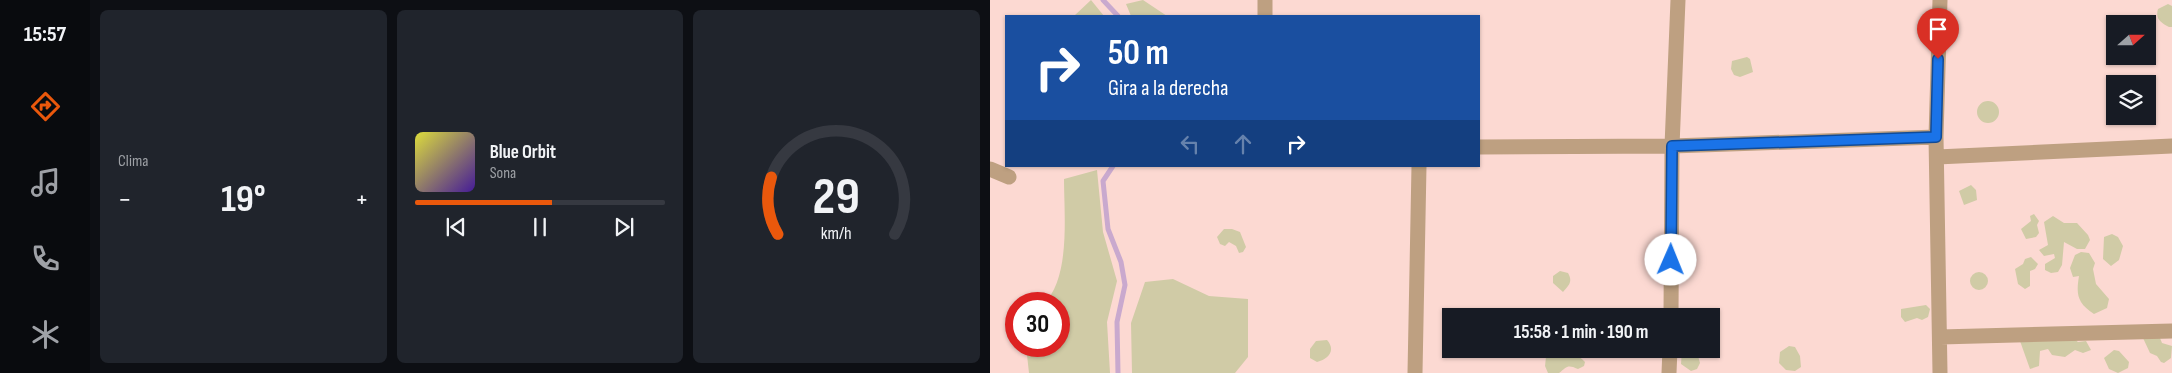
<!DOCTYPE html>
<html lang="es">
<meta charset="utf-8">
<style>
:root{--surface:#171b24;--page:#20242c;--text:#f1f3f6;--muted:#9ea1a6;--line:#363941;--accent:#ea580c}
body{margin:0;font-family:"Sofia Sans Condensed",sans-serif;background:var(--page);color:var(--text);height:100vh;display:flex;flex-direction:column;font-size:19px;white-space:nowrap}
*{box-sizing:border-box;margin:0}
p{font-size:16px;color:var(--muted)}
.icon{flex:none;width:28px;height:28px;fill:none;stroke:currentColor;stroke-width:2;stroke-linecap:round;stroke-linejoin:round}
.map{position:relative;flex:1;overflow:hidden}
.drawer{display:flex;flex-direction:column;gap:10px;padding:10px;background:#0d0f14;width:900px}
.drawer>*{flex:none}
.banner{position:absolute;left:15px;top:15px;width:475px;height:152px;border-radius:0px;box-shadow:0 1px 4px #0004;background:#1a4fa0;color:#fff;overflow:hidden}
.needle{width:32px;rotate:69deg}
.controls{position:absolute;left:1116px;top:15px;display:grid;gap:10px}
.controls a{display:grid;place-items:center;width:50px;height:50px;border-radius:0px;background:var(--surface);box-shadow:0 1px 4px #0004;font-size:25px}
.speed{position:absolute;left:15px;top:292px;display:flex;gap:10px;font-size:25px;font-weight:700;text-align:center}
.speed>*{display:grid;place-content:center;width:65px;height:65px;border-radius:50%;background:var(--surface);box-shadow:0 1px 4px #0004;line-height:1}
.speed .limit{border:8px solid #d22;background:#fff;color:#111}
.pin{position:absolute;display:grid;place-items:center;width:42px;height:42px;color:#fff;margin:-51px -21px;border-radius:50% 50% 50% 0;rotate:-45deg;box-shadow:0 0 5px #0007}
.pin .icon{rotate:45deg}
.me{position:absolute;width:55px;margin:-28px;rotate:1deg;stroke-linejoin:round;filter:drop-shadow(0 0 4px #0008)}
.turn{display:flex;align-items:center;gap:18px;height:105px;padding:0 20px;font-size:22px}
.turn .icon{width:65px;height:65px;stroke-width:2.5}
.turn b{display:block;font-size:35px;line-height:42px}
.lanes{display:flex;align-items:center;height:48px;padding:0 20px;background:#0003;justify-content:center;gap:25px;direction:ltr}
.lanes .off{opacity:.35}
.big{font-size:38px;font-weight:700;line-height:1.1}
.drawer .card{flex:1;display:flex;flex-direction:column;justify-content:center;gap:8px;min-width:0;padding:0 18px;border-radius:8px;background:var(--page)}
.drawer .dial{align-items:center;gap:0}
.dial svg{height:130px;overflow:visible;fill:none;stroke:var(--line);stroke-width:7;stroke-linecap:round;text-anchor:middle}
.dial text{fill:var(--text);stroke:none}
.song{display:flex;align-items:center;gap:15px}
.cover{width:60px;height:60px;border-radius:8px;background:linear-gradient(135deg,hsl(60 70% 55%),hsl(260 70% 35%))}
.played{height:5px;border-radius:2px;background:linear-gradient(90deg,var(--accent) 55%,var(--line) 55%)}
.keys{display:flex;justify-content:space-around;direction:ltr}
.heat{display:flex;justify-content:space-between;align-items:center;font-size:28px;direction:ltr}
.drawer .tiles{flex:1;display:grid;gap:10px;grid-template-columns:repeat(3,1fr)}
.trip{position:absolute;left:452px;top:308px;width:278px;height:50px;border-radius:0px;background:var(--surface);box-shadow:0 1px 4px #0004;font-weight:700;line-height:50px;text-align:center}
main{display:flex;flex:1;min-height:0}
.menu{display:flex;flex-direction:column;width:90px;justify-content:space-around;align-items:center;background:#090b0e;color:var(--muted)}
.menu .icon{width:35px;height:35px}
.menu .on{color:var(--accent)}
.menu b{font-size:22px;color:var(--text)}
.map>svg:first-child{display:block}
.green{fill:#d0cba6}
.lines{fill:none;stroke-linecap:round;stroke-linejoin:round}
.stream{stroke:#c9a9ce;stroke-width:5}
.minor{stroke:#bea081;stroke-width:15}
.route-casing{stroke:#114b97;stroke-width:12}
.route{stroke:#1a73e8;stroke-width:9}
</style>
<main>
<nav class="menu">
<b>15:57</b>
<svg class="icon on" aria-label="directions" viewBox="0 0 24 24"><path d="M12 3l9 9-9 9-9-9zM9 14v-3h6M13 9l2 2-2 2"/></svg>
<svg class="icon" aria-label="music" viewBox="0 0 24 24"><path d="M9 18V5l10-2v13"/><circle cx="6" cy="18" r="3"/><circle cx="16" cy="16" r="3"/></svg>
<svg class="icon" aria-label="phone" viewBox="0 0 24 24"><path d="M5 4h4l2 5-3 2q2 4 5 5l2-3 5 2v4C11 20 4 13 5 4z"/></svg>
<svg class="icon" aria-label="climate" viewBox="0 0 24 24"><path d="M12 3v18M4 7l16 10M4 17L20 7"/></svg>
</nav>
<section class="drawer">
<div class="tiles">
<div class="card"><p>Clima</p>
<div class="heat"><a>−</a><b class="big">19°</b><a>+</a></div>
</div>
<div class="card">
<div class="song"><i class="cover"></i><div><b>Blue Orbit</b><p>Sona</p></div></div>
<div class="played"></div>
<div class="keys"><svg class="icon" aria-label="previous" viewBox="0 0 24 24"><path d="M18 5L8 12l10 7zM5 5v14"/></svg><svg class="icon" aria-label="pause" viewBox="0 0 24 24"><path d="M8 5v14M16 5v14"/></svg><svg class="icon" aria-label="next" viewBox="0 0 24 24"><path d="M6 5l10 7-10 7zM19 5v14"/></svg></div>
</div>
<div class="card dial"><svg viewBox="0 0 100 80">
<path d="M14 69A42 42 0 1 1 86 69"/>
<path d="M14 69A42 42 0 0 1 10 34" stroke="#ea580c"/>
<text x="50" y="56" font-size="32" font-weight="700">29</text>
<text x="50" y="72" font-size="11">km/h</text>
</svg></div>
</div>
</section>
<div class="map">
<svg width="1182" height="373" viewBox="0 0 1182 373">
<rect width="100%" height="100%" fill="#fcd9d2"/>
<!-- green -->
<path class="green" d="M101,0L114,16H84Z
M153,0L177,16H141L136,4Z
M1178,4L1182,6V27H1179C1171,23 1165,19 1168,9Z
M757,57L760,59L763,72L750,77L744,75L741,69L742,61Z
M987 112a11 11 0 1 1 22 0a11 11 0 1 1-22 0Z
M107,170L113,232L127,281L117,322L120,373H39L36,346H69V304H53C81,280 74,213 74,179Z
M981,185L986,190L987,200L974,205L969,191Z
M1044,214L1049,221L1047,225L1049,233L1046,237L1036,239L1031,229L1041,221L1040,216Z
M1063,216L1074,223H1087L1098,235L1100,240L1095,249H1087L1074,242L1072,265L1068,272L1061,273L1055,270V264L1065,258L1064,254L1054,256L1049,250L1058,245L1054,222Z
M234,229H242L250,232L256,247L253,252L249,253L246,246L239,242L235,246L230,244L227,237Z
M1122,234L1128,237L1133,246L1129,260L1121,266L1113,259L1114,237Z
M1091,252L1099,253L1105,263L1103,269L1106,284L1119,299L1117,308L1104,314C1087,303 1086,294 1089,276L1083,277L1080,268L1085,255Z
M1041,257L1048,264L1045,269L1040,271V286L1035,289L1028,284L1025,269L1033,264L1035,259Z
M570,271L578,273C583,282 579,285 573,292L563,283V276Z
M980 281a9 9 0 1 1 18 0a9 9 0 1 1-18 0Z
M183,279L219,296L258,299V357L245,373H142L141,323L155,282Z
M936,305L940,309L938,317L932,320L927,318L915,322L911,317V309Z
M1083,338L1088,342L1096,341L1101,350L1093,353L1085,350L1075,357L1062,355L1058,349L1050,351L1049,366L1040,369L1030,341Z
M1153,338H1170L1172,343L1182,346L1181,358L1174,363L1171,362L1167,356L1160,353Z
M337,340C346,350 339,359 327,362L320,358V349L326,341Z
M799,346L805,347L810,356L811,367L805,371L796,370L789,363L790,352Z
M692,349H706L710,363L707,369L701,371L691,364Z
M1124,350L1129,351L1139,362L1138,368L1128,373L1119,369L1114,358Z
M565,353C577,353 586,352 595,362L594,366L588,369C577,364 577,367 569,373H558L555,366L556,357Z"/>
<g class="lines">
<!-- stream -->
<path class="stream" d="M113,0L128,16
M123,166L113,181L118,229L131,262L135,285L127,322L128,373"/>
<!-- minor -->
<path class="minor" d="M275,0V16
M489,147L682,146L946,137
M947,157L1182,146
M0,169L19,177
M681,316L682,146L688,0
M950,337L1182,331
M425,373L429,166
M679,373L680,349
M950,373L946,137L950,0"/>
</g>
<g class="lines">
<defs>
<path id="route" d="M681,260L682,146L946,137L948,59"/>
</defs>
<!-- route casing -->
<use href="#route" class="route-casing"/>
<!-- route -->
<use href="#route" class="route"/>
</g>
</svg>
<div class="controls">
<a><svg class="needle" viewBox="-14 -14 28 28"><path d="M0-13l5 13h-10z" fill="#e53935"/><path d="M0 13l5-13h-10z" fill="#9ea1a6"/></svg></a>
<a><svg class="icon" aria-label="layers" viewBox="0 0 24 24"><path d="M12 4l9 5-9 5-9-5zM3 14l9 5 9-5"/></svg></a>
</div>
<div class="speed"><div class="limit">30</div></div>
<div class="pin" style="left:948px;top:59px;background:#d93025"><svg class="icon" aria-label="arrive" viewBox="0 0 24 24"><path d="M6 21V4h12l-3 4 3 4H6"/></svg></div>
<svg class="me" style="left:681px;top:260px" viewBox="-20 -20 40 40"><circle r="19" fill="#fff"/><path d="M0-13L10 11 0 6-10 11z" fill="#1a73e8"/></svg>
<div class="trip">15:58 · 1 min · 190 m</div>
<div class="banner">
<div class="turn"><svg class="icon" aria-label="right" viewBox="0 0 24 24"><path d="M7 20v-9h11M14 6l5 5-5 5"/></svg><div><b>50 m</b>Gira a la derecha</div></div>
<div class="lanes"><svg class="icon off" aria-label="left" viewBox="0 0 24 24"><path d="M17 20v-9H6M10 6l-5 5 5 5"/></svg><svg class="icon off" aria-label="ahead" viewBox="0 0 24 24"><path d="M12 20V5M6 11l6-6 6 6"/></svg><svg class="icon" aria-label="right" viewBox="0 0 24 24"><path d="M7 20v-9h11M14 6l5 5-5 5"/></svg></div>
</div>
</div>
</main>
